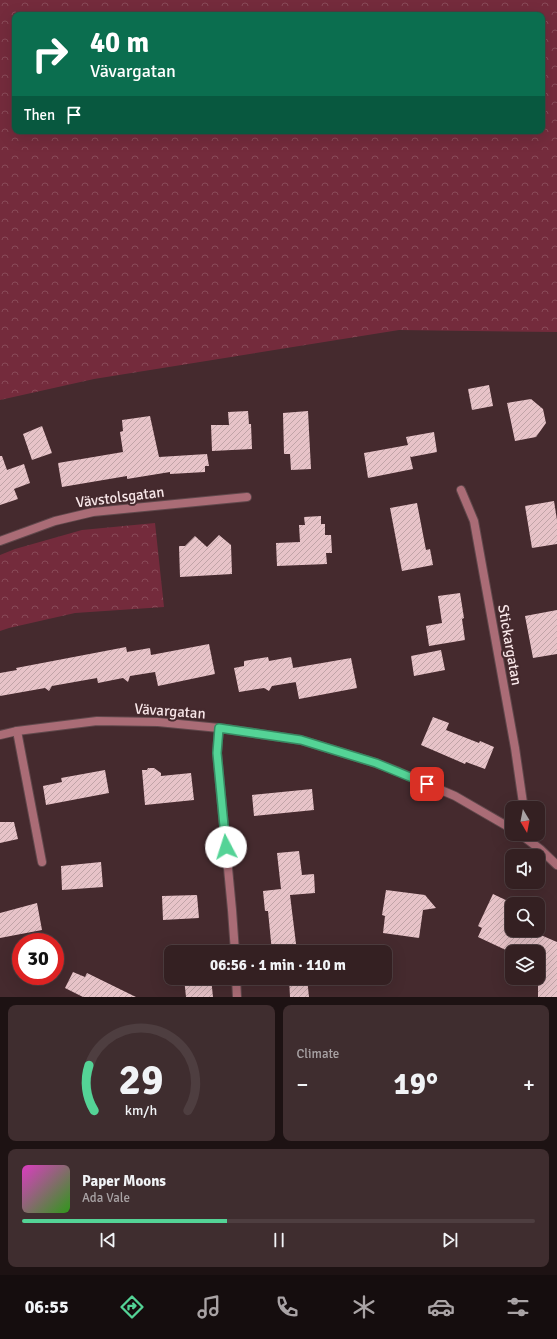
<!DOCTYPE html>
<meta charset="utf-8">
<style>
:root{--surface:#342022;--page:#3f2d2f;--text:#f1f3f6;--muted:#a9a3a5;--line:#4e3e40;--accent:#54d396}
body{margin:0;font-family:Signika,sans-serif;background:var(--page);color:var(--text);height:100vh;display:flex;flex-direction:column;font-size:15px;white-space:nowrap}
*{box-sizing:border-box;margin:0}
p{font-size:13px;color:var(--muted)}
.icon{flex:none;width:22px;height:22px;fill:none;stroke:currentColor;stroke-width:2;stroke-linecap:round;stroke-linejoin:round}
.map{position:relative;height:997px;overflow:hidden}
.drawer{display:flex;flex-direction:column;gap:8px;padding:8px;background:#1d1213;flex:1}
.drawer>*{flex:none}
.hud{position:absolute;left:12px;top:12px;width:533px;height:122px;border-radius:8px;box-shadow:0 4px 16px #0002,0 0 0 1px var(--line);background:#0b6e4f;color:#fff;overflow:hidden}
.needle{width:26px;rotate:170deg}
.buttons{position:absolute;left:505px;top:801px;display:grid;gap:8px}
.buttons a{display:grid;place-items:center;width:40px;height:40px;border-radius:8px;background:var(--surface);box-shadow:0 4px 16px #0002,0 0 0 1px var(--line);font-size:20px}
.speed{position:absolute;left:12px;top:933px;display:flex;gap:8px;font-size:20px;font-weight:700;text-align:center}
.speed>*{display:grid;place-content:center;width:52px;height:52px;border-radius:50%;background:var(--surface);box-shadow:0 4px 16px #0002,0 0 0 1px var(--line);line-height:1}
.speed .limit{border:6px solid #d22;background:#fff;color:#111}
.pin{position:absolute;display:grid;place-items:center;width:34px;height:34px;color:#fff;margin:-17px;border-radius:8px;box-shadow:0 2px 6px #0006}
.me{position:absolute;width:44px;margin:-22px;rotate:355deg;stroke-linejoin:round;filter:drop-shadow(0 0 3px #0008)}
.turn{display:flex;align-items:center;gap:14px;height:84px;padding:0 12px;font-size:18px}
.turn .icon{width:52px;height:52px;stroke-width:2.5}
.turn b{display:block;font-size:28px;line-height:34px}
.then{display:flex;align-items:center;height:38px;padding:0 12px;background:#0003;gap:8px;font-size:15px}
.big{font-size:30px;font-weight:800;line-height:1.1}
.drawer .tile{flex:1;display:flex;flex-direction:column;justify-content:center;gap:6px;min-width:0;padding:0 14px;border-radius:8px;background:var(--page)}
.drawer .dial{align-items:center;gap:0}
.dial svg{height:104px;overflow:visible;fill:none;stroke:var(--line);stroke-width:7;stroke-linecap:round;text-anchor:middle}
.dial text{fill:var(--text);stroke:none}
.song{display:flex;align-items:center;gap:12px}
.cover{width:48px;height:48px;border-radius:6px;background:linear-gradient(135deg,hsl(310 70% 55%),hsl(110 70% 35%))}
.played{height:4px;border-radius:2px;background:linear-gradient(90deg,var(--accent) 40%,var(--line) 40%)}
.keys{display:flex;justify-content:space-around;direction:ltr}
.heat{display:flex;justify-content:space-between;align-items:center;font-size:22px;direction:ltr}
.drawer .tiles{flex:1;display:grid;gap:8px;grid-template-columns:1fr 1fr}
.tile:last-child{grid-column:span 2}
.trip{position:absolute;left:164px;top:945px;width:228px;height:40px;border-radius:8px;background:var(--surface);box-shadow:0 4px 16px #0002,0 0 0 1px var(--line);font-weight:800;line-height:40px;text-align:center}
.menu{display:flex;height:64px;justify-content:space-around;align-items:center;background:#150d0e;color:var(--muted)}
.menu .icon{width:28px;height:28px}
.menu .active{color:var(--accent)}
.menu b{font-size:18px;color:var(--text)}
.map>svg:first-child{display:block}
.forest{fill:url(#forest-crowns);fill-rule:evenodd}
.building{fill:url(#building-hatch)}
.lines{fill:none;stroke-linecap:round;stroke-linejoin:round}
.service-casing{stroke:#61484c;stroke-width:10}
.minor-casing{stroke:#61484c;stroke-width:10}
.service{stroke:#aa6c76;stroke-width:8}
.minor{stroke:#aa6c76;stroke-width:8}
.route-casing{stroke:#378962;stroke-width:10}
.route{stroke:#54d396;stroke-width:7}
.labels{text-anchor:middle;stroke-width:4;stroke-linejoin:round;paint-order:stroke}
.street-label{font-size:15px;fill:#f7e5e7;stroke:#452a2e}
</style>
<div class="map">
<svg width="557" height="997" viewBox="0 0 557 997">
<defs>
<pattern id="forest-crowns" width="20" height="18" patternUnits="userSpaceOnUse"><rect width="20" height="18" fill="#742b3c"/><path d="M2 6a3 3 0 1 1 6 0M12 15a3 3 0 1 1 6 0" fill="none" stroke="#894a58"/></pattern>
<pattern id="building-hatch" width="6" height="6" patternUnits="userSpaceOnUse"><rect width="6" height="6" fill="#e7c3c8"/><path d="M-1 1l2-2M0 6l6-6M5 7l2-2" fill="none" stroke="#c0a4a7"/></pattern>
</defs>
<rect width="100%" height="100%" fill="#452a2e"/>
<!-- forest -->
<path class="forest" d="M0,0H557V332L399,330L94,379L0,400ZM15,15H542V131H15Z
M155,523L164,607L75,613L9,628L0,631V555L15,549L82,530Z"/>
<!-- building -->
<path class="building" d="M489,385L493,406L472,410L468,389Z
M531,399L543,409L546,423L536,437L515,441L507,403Z
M248,411L249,424H251L252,449L212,451L211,425H229L228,412Z
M308,411L311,469L291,470L290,454H284L283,413Z
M150,416L159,457L207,454L209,466H205V472L170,474V472L127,479V476L62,487L58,463L123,452L120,432L123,431L122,420Z
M42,426L52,453L32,460L23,434Z
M434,432L437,452L411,457L410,456L413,469L368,478L364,453L408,445L406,437Z
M0,456H2L7,470L24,464L30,483L14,489L18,499L0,505Z
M554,501L557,520V544L532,548L525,506Z
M417,503L426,550L430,549L433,565L402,571L390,508Z
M321,516V524H325V535H331L332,553H326L327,564L277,566L276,543L300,542L299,525H305L304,517Z
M219,535L231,545L232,574L180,577L179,546H185L195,536L207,547Z
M460,593L464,618L462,619L465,640L429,646L426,626L442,623L438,596Z
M557,610V654L533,658L525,616Z
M209,644L215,674L158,686L155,672L130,676L128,682L123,678L98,683L97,678L52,686L49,691L45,688L0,696V673L17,670L16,668L126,647L127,652L150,648L151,655Z
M441,650L445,670L414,676L411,656Z
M268,657L269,661L291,657L296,682L272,686L269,691L264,688L239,692L234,668L244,666V661Z
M351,658L357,688L299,699L293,668Z
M433,717L449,723L446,730L479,743L480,741L494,747L485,769L466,762L465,764L421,745Z
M148,768H154L161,773V776L191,773L194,800L145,805L142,770H147Z
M105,770L109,793L46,805L43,786L62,782L61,778Z
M312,789L314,810L254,816L252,795Z
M0,822H14L18,839L0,843Z
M299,851L302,875L314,874L315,893L290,895L297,952H272L268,911H265L263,891L281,889L277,853Z
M101,862L103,887L62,890L61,866Z
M386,890L425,895L436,908L423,910L419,938L383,933L385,916L382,915Z
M493,894L514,904H512V930H538L536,933L557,942V997H538V952L512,953L478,937L482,928L478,926Z
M197,895L199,918L163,920L162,896Z
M37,903L42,930L0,938V913Z
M538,915L543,918L538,929Z
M73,972L85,977L87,973L136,997H83L65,988Z
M184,978H211L213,997H186Z
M289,978H307L309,997H290Z"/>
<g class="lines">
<defs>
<path id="service" d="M17,731L42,862"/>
<path id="minor" d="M461,490L474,521L515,748L523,803L522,808
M0,541L55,521L93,512L247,497
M219,728L217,753L232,910L235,952
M0,735L17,731L97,721L158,722L219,728L301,740L376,763L399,772L455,796L512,829
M520,834L540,849L557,865
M236,978L237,997"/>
</defs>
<!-- service casing -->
<use href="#service" class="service-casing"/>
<!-- minor casing -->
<use href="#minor" class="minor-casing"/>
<!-- service -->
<use href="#service" class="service"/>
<!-- minor -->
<use href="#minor" class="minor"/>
</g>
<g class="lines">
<defs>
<path id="route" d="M226,847L217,753L219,728L301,740L376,763L427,784"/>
</defs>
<!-- route casing -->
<use href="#route" class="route-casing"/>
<!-- route -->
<use href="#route" class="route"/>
</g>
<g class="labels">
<!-- street labels -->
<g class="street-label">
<text transform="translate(120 497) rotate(-7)" y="5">Vävstolsgatan</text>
<text transform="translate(510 645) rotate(80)" y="5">Stickargatan</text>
<text transform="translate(170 711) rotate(4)" y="5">Vävargatan</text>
</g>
</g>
</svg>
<div class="buttons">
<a><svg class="needle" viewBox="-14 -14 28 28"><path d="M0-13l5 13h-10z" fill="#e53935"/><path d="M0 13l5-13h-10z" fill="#a9a3a5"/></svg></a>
<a><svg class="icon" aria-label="sound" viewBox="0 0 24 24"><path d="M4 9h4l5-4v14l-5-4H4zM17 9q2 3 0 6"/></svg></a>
<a><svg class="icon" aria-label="search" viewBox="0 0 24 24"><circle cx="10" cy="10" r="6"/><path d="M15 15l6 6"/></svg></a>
<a><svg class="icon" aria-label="layers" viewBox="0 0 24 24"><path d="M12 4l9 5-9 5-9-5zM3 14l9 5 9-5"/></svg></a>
</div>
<div class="speed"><div class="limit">30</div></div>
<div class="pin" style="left:427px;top:784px;background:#d93025"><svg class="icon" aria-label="arrive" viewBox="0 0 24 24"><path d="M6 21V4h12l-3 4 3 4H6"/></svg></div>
<svg class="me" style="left:226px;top:847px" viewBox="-20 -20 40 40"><circle r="19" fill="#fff"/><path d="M0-13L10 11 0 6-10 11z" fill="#54d396"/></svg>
<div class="trip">06:56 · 1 min · 110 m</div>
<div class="hud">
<div class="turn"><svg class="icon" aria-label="right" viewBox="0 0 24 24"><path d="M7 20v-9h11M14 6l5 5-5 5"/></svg><div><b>40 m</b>Vävargatan</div></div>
<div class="then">Then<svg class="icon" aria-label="arrive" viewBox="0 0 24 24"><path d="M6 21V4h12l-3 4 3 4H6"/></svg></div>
</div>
</div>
<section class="drawer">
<div class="tiles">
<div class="tile dial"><svg viewBox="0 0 100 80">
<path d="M14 69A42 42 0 1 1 86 69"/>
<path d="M14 69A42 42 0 0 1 10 34" stroke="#54d396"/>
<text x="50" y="56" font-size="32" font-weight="700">29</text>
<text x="50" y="72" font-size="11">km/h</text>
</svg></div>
<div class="tile"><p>Climate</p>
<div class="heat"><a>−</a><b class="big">19°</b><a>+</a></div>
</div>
<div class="tile">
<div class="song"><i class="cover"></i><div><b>Paper Moons</b><p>Ada Vale</p></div></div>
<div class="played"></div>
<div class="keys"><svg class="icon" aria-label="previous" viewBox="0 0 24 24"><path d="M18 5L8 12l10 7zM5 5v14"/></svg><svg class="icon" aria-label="pause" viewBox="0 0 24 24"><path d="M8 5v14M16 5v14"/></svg><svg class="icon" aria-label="next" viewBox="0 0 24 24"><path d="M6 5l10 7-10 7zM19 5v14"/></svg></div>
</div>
</div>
</section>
<nav class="menu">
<b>06:55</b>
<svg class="icon active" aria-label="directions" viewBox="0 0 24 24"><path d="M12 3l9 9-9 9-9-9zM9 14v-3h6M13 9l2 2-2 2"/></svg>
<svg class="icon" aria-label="music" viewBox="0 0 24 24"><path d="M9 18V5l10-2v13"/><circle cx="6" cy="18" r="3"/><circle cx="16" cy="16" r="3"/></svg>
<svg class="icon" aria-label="phone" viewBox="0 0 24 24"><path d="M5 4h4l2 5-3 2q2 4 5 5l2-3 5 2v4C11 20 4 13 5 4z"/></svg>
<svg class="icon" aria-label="climate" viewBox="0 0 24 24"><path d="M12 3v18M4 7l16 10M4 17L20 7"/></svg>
<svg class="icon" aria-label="car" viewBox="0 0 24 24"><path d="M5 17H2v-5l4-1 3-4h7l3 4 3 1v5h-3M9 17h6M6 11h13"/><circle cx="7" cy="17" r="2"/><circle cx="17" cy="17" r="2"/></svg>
<svg class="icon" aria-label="filters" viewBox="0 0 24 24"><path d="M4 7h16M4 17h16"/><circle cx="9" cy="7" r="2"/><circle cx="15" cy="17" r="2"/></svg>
</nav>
